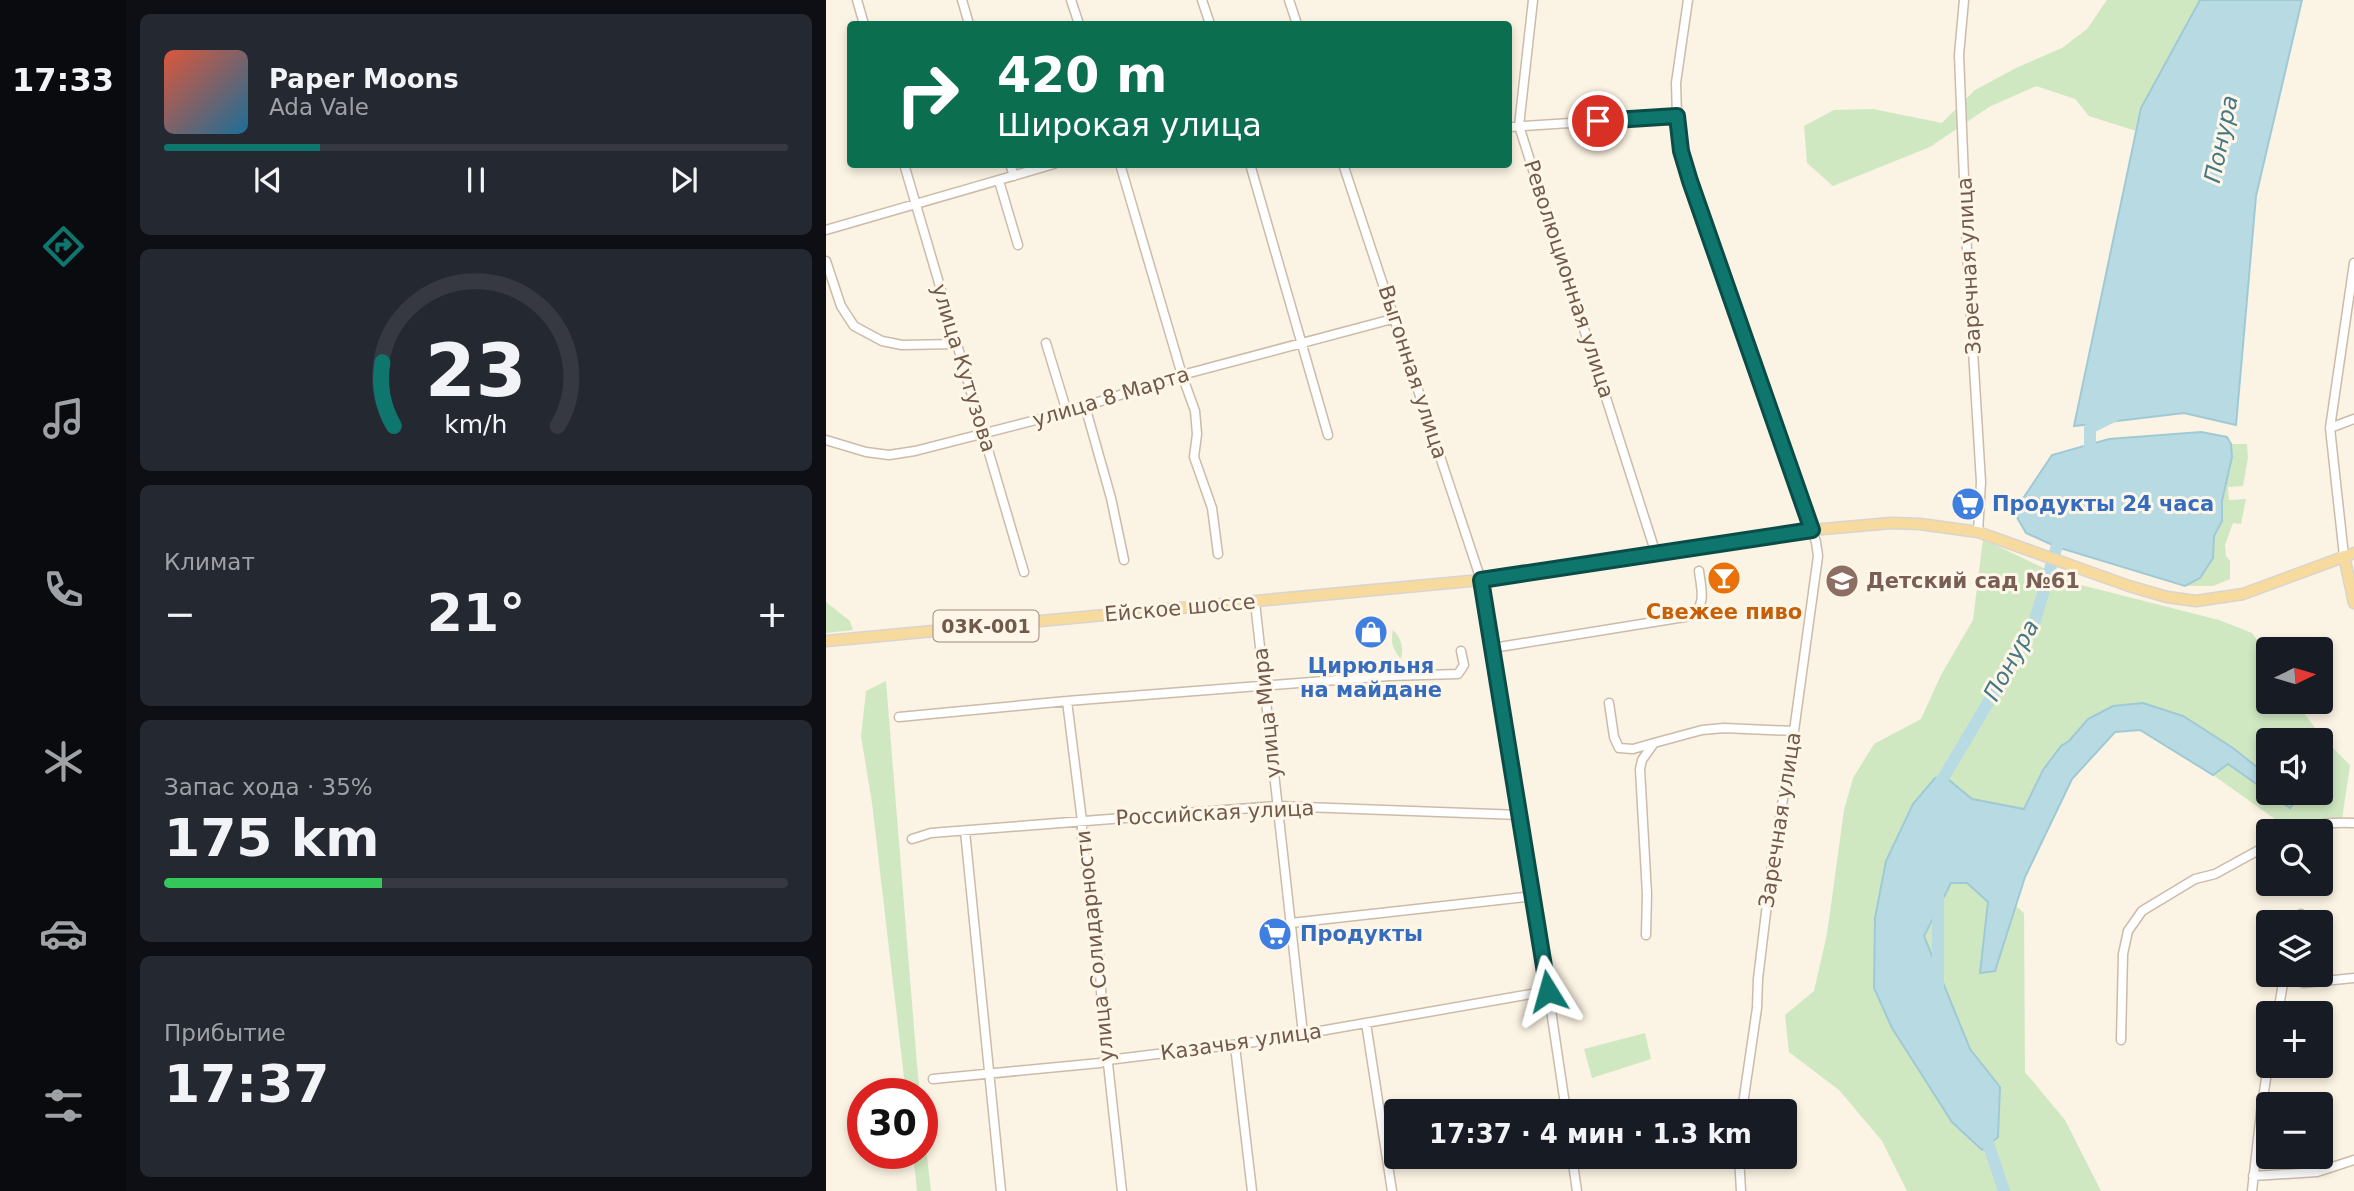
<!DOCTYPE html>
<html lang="ru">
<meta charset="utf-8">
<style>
:root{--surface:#171b24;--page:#242831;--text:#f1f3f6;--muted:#9ea1a6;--line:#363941;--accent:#0f766e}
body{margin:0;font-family:"DejaVu Sans",sans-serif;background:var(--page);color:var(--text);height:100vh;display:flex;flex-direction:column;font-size:26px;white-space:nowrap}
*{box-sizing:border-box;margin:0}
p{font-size:23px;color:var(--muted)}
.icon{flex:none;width:38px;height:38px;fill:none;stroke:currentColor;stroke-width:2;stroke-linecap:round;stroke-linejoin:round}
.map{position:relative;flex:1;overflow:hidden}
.panel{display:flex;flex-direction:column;gap:14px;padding:14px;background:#0d0f14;width:700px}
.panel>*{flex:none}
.hud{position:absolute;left:21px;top:21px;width:665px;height:147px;border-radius:7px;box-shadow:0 4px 10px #0003;background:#0b6e4f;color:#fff;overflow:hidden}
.needle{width:46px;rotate:85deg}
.fabs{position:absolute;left:1430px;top:637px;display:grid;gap:14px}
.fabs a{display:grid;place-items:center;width:77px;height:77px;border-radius:7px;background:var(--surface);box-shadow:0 4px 10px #0003;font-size:35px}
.speed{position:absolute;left:21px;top:1078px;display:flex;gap:14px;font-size:35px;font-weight:700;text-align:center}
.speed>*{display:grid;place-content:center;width:91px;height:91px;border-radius:50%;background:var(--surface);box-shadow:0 4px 10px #0003;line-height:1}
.speed .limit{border:10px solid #d22;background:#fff;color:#111}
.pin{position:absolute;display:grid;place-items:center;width:60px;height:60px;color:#fff;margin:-30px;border:4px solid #fff;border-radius:50%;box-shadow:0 2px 7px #0007}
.me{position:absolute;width:77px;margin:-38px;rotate:352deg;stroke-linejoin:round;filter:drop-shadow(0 0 5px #0008)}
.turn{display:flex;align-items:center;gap:24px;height:147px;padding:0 35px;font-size:32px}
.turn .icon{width:91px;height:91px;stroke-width:2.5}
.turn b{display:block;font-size:49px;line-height:60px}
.big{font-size:52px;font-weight:700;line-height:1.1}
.panel .widget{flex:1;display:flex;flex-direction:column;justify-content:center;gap:10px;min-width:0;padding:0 24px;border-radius:10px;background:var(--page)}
.panel .dial{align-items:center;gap:0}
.dial svg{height:182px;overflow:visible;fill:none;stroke:var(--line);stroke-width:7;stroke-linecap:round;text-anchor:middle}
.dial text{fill:var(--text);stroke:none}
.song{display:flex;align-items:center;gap:21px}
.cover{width:84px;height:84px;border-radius:10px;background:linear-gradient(135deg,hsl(10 70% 55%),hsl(200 70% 35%))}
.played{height:7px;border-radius:4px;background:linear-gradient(90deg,var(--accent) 25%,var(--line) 25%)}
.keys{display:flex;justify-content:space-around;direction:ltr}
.heat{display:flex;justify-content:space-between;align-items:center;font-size:38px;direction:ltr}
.charge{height:10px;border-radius:5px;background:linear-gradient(90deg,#34c759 35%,var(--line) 0)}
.trip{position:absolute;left:558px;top:1099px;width:413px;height:70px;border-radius:7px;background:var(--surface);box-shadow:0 4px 10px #0003;font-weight:700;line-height:70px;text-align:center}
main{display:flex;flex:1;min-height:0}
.tabs{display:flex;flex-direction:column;width:126px;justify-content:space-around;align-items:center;background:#090b0e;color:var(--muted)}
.tabs .icon{width:49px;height:49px}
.tabs .selected{color:var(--accent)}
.tabs b{font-size:32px;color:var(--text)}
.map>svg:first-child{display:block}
.green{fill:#d0e8c2}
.water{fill:#b8dbe3;stroke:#9fcad5;stroke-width:2}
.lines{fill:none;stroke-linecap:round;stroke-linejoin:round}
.river{stroke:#b8dbe3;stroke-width:12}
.minor-casing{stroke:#cba;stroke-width:11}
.major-casing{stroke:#dad4d0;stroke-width:13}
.minor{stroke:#fff;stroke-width:8}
.major{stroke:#f7da9e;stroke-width:10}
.route-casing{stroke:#0a4d48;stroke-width:18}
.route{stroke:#0f766e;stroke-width:12}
.labels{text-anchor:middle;stroke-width:6;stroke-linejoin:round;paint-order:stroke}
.shield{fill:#fef7e9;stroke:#9c897a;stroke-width:2}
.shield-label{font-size:19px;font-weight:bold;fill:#725a4a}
.street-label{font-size:21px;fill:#725a4a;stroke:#fef7e9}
.shop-label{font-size:21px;font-weight:bold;fill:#366cbe;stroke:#fef7e9;text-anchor:start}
.education-label{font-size:21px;font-weight:bold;fill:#785e54;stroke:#fef7e9;text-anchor:start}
.food-label{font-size:21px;font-weight:bold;fill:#c56008;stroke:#fef7e9}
.water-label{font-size:23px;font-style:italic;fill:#457785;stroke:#fef7e9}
</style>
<main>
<nav class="tabs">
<b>17:33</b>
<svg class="icon selected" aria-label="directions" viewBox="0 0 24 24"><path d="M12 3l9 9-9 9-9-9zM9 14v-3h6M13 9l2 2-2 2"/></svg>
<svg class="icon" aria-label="music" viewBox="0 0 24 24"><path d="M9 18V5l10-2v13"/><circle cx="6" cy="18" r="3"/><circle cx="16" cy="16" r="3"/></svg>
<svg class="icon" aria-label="phone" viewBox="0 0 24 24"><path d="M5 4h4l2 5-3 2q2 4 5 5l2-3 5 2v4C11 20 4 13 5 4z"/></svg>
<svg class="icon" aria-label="climate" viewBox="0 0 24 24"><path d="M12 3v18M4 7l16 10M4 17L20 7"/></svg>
<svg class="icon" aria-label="car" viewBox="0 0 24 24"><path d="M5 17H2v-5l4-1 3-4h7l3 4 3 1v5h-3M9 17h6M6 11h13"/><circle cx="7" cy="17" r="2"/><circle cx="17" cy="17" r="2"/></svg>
<svg class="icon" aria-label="filters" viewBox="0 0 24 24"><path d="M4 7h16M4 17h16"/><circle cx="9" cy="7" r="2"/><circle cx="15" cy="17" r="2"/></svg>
</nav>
<section class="panel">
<div class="widget">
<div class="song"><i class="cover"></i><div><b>Paper Moons</b><p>Ada Vale</p></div></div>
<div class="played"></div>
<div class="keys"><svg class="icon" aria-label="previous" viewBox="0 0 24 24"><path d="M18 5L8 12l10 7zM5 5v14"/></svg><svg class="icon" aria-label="pause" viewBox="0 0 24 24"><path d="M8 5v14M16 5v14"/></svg><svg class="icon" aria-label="next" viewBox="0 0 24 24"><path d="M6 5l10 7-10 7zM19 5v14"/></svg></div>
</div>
<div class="widget dial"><svg viewBox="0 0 100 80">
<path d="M14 69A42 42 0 1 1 86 69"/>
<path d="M14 69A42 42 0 0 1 9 41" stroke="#0f766e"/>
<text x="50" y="56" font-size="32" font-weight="700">23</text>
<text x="50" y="72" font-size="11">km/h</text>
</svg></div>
<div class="widget"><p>Климат</p>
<div class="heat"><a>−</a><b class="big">21°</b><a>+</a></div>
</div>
<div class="widget"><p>Запас хода · 35%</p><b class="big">175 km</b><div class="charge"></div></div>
<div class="widget"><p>Прибытие</p><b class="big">17:37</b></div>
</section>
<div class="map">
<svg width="1528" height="1191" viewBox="0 0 1528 1191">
<rect width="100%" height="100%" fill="#fbf3e3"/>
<!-- green -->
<path class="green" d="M1281,0H1374L1315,108L1310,131L1263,116L1249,99L1210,86L1163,107L1104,147L1007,186L981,163L978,126L1008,110L1047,109L1116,123L1149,90L1190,68L1236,48L1261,29Z
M1405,444H1421L1422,458L1417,486L1402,487L1403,500L1420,499L1415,524L1407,523L1399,545L1400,556L1404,561V579L1387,586H1359L1374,578L1387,558L1388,536L1396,521V501L1406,458Z
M1157,539L1251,584L1393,620L1426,633L1442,655V702H1470L1495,736L1524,765L1516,819L1477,824L1463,829L1387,775L1402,764L1464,808L1471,800L1462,793H1494V740H1442V776L1407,748L1357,716L1317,703L1262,719L1243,741L1235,746L1218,770L1199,809L1146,799L1123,780L1087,804L1060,861L1048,988L1066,1028L1126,1122L1158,1068L1144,1050L1098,936L1125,883H1140L1162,902L1154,972L1168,971L1190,906L1198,913L1199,1072L1239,1120L1275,1191H1081L1056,1141L1013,1090L963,1052L959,1015L988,991L1001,934L1018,810L1027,778L1048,744L1095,719L1115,675L1147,620Z
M0,602L24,621L27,630L0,633Z
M567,630C575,638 578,647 575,659C567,650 564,642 567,630Z
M60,681L91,1065L94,1094H80L46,803L35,736L40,691Z
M819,1033L825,1059L766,1078L758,1049Z
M96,1113L105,1191H91L87,1153H96Z"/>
<!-- water -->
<path class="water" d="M1374,0H1476L1430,196L1410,425L1358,413L1248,426L1315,108Z
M1375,432L1401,437L1405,444L1406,457L1396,501V521L1388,536L1387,558L1374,578L1359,586L1231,547L1200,533L1188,512L1226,455L1283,439Z
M1317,703L1357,716L1407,748L1442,776V792L1402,764L1387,775L1314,730L1289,732L1246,779L1199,877L1169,971L1154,973L1162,902L1141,883H1125L1098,936L1144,1049L1174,1087L1172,1137L1156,1150L1126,1122L1066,1028L1048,988L1049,918L1060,861L1087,804L1109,778L1123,780L1146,799L1198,809L1217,770L1235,746L1243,741L1262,719L1287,706Z
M1442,793H1462L1471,800L1464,808Z"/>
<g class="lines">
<!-- river -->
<path class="river" d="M1257,461L1264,446V428L1288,416
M1113,792V785L1207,627L1235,532
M1112,985V894
M1157,1128L1178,1191"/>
<defs>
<path id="minor" d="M31,0L38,24
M136,0L143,24
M245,0L253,24
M376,0L384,24
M463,0L471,24
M707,0L693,126L830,554
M862,0L850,83L851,116L855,151L990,542L992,556L968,731L944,879L932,979L931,1008L916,1111
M1138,0L1133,55L1141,252L1155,482L1152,532
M682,127L851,116
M78,164L198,572
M184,164L188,176
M294,164L356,375L369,411L371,434L368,457L386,508L392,554
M424,164L502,435
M517,164L655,580L708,896L740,1111
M173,181L192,245
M0,230L228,164
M0,261L15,306L28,326L56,341L76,345L130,344
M220,343L241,412
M259,406L285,498L298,560
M1504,428L1528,419
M0,440L40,452L63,455L89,451L241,412L356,375L570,318
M1518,556L1504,428L1528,263
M429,602L477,1034
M667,648L865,616C881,606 875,587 873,571
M241,701L256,821V838L267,913L272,933L276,1009L296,1191
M783,703L788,737L793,748L807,749L828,743
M73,717L241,701L563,676L632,674L638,665L635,651
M139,831L175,1191
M1470,831C1488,823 1509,822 1528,823
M86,839L105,833L451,806L694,815
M1474,922L1475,914
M465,923L708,896
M820,935L821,894L814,769L816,760L828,743L876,730L898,728L968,731
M1466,979L1478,983L1528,978
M1452,1013L1457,983L1466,979L1467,975
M540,1023L566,1191
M1295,1040L1297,954L1302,931L1316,911L1369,879L1389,874L1442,845
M409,1046L426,1191
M107,1079L274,1063L282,1060L463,1038L477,1034L722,991
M746,1157L751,1191
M913,1157L915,1191
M562,1163L615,1157
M1427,1176L1491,1172L1528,1160
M1426,1191L1436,1104L1442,1066"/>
<path id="major" d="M1518,556L1528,603
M0,641L655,580L986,530L1065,523L1094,524L1152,532L1303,586L1341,597L1370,601L1417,594L1528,553"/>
</defs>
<!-- minor casing -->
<use href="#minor" class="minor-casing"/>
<!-- major casing -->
<use href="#major" class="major-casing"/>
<!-- minor -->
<use href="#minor" class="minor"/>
<!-- major -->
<use href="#major" class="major"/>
</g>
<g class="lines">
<defs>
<path id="route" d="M722,991L655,580L986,530L864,181L855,151L851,116L772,121"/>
</defs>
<!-- route casing -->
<use href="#route" class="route-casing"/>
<!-- route -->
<use href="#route" class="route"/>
</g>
<!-- icons -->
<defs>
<symbol id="supermarket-disc" viewBox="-11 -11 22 22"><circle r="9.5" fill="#3f7fe0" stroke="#fef7e9"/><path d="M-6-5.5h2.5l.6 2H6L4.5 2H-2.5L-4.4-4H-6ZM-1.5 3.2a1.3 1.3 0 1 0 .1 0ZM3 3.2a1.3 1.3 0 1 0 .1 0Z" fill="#fff"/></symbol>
<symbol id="bar-disc" viewBox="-11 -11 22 22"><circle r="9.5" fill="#e8710a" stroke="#fef7e9"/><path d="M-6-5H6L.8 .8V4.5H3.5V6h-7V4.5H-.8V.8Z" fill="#fff"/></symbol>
<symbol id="school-disc" viewBox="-11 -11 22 22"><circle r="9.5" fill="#8d6e63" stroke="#fef7e9"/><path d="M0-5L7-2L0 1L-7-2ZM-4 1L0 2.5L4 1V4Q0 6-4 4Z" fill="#fff"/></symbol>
<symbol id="shop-disc" viewBox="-11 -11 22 22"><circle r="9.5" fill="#3f7fe0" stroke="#fef7e9"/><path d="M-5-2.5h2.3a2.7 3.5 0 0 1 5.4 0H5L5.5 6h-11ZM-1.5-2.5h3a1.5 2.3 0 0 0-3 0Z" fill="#fff"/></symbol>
</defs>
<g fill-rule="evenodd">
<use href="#supermarket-disc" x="1123" y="485" width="38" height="38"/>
<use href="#bar-disc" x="879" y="559" width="38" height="38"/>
<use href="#school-disc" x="997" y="562" width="38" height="38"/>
<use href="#shop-disc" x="526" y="613" width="38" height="38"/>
<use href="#supermarket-disc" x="430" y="915" width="38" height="38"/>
</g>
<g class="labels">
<!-- shield labels -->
<rect class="shield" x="107.5" y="610.5" width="105" height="31" rx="5"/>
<g class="shield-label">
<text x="160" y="633">03К-001</text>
</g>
<!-- street labels -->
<g class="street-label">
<text transform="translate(1143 266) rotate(-93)" y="7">Заречная улица</text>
<text transform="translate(743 279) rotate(72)" y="7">Революционная улица</text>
<text transform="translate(138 368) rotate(73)" y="7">улица Кутузова</text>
<text transform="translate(587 372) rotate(72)" y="7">Выгонная улица</text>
<text transform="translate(285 397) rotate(-17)" y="7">улица 8 Марта</text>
<text transform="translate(354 608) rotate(-5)" y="7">Ейское шоссе</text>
<text transform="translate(441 713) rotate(-96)" y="7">улица Мира</text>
<text transform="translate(389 813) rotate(-3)" y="7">Российская улица</text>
<text transform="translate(954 820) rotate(-81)" y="7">Заречная улица</text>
<text transform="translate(269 946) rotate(-96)" y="7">улица Солидарности</text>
<text transform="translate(415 1042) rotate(-8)" y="7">Казачья улица</text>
</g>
<!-- shop labels -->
<g class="shop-label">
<text x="1166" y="511">Продукты 24 часа</text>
<text x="545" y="673" text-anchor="middle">Цирюльня<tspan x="545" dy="24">на майдане</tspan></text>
<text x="474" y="941">Продукты</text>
</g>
<!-- education labels -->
<g class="education-label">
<text x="1040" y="588">Детский сад №61</text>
</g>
<!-- food labels -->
<g class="food-label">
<text x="898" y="619">Свежее пиво</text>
</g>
<!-- water labels -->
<g class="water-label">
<text transform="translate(1395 139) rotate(-78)" y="8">Понура</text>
<text transform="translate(1185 660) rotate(-61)" y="8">Понура</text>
</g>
</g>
</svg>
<div class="fabs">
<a><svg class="needle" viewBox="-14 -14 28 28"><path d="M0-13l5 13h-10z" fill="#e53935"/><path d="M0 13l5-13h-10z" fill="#9ea1a6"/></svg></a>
<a><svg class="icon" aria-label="sound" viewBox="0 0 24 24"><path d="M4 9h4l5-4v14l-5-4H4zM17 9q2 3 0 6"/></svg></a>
<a><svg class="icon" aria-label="search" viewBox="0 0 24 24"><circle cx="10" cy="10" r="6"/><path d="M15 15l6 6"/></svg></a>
<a><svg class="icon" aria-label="layers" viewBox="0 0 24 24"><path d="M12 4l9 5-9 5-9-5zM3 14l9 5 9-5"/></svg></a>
<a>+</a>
<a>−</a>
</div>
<div class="speed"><div class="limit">30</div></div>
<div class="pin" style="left:772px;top:121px;background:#d93025"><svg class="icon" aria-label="arrive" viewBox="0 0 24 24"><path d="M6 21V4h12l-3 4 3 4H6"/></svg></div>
<svg class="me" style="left:722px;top:991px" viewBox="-20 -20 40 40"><path d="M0-17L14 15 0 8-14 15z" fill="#0f766e" stroke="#fff" stroke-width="4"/></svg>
<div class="trip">17:37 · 4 мин · 1.3 km</div>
<div class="hud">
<div class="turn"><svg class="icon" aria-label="right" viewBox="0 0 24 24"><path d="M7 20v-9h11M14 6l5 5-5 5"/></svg><div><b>420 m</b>Широкая улица</div></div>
</div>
</div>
</main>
